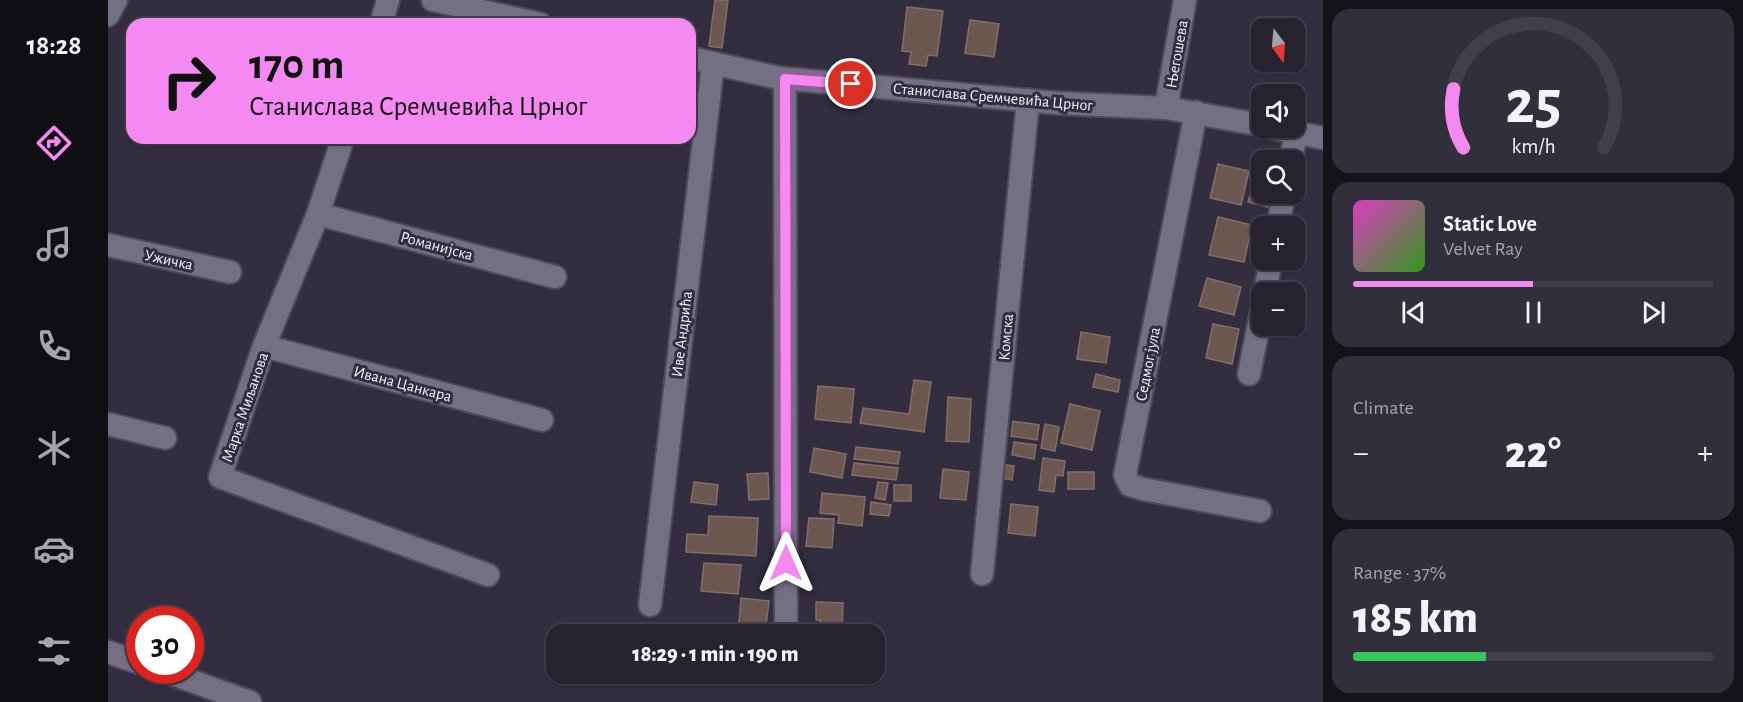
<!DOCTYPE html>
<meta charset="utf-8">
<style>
:root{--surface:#262230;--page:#322f3c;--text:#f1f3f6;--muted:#a4a4ab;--line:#423f4c;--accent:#f389f1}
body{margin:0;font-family:"Alegreya Sans",sans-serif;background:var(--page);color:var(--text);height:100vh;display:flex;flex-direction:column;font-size:22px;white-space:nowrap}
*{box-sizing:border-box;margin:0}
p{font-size:20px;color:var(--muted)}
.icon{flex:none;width:33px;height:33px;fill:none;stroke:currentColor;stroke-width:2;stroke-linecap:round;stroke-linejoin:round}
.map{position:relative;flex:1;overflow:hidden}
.panel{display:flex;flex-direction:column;gap:9px;padding:9px;background:#15131a;width:420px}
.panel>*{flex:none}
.guide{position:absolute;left:18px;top:18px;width:570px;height:126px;border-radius:18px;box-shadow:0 2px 4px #0004,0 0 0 2px var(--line);background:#f389f1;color:#111;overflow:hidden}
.needle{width:39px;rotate:164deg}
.buttons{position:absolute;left:1143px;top:18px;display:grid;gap:12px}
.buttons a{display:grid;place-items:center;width:54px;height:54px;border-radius:12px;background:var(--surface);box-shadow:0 2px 4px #0004,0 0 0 2px var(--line);font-size:30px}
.speed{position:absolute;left:18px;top:606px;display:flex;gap:12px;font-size:30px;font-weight:700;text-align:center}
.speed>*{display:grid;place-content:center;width:78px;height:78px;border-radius:50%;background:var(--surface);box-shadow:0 2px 4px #0004,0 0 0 2px var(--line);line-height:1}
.speed .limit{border:9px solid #d22;background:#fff;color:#111}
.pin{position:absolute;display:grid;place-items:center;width:51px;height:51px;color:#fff;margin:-26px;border:3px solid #fff;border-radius:50%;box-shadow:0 2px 6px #0007}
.me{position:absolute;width:66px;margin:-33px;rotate:0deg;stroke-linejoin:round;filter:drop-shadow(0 0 4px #0008)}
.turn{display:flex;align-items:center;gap:21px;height:126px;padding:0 24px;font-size:27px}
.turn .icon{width:78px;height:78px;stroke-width:2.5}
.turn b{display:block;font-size:42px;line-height:51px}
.big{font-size:45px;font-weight:800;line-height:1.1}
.panel .tile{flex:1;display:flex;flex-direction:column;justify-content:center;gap:9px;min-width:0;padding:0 21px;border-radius:18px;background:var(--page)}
.panel .dial{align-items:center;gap:0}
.dial svg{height:156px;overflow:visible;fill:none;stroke:var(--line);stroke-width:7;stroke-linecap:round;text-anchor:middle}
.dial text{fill:var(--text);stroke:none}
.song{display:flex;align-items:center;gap:18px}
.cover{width:72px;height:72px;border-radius:9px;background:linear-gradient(135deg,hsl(310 70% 55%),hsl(110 70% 35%))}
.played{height:6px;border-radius:3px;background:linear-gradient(90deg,var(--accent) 50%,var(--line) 50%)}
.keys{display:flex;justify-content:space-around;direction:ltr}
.heat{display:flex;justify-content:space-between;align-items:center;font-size:33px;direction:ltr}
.charge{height:9px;border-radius:4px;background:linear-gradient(90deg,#34c759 37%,var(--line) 0)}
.trip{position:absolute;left:438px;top:624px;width:339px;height:60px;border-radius:18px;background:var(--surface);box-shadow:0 2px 4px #0004,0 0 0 2px var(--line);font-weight:800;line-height:60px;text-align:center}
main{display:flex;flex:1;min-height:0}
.tab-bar{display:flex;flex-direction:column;width:108px;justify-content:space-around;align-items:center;background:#0f0e13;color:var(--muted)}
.tab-bar .icon{width:42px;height:42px}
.tab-bar .current{color:var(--accent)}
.tab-bar b{font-size:27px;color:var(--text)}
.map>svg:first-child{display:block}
.building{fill:#6d5751;stroke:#856e67;stroke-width:1.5}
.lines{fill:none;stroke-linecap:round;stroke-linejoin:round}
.street-casing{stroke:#4e4a59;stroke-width:26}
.street{stroke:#747084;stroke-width:22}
.route-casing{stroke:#9e599d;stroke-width:15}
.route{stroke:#f389f1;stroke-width:10}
.labels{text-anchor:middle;stroke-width:6;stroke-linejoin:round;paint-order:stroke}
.street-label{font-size:16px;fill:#f1effa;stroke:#322e40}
</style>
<main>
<nav class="tab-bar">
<b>18:28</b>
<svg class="icon current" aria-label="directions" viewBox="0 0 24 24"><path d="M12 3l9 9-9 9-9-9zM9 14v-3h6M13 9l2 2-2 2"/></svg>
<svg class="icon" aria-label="music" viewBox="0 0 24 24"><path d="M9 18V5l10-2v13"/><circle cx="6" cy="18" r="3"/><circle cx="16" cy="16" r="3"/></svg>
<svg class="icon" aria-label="phone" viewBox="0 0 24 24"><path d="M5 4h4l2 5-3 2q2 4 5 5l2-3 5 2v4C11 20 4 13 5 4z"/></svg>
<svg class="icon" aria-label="climate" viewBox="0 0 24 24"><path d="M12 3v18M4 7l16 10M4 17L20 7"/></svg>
<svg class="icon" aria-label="car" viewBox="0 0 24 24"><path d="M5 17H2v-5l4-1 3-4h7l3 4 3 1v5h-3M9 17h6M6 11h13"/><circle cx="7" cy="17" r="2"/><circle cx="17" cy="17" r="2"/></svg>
<svg class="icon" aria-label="filters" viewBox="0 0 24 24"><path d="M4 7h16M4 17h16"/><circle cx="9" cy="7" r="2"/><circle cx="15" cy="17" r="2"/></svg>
</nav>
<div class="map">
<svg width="1215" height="702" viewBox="0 0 1215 702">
<rect width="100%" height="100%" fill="#322e40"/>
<!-- building -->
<path class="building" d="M607,0H620L614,48L601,46Z
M799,7L835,11L829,56L820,55L818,66L801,64L803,52L794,51Z
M862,20L891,24L886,57L857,53Z
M1110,164L1141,171L1133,205L1102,198Z
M1148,173L1154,174V194H1166L1163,208L1140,202Z
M1110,217L1144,225L1136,262L1101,255Z
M1099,278L1133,287L1126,315L1091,306Z
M1105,324L1131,329L1124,364L1098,358Z
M973,332L1002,337L998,363L969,359Z
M988,374L1012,380L1010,392L985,387Z
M806,380L823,382L816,432L752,423L755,408L801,414Z
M710,386L746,389L743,423L707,419Z
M840,397L863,399L861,442L838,441Z
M962,404L992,411L984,450L953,443Z
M905,421L931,425L929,440L903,436Z
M937,424L951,427L947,451L933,448Z
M906,442L928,445L926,459L904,455Z
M748,447L792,452L790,464L746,459Z
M706,448L738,454L734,478L702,472Z
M935,458L957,461L955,476L948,475L946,492L931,490Z
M746,463L790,468L788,480L744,475Z
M889,464L906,466L904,480L887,477Z
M835,469L861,472L858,500L832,498Z
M960,472H986V489H960Z
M660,473L661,499L641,500L639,474Z
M586,482L610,485L608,505L583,502Z
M770,482L780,483L777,500L767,498Z
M786,485H803V501H786Z
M714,493L757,497L754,526L730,523L731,515L712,513Z
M763,502L783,505L781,516L762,514Z
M903,504L930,507L927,536L900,533Z
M601,516L650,518L648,556L578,552L579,534L600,535Z
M701,518L726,519L724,548L698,546Z
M596,563L633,565L630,594L593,591Z
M633,598L661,601L657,634L630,633Z
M708,602L735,603L734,633L712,632V620H708Z
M619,674H653V685L619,684Z"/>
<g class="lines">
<defs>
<path id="street" d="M325,0L432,24
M0,15L8,0
M273,24L280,0
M582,58L671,78L949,103L1058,108L1154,125
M677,79L678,634
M1058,108L1077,0
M1088,112L1017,475L1022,485L1035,489L1152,511
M1164,128L1215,138
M235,138L210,214L156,346L112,477L380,575
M1183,160L1188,132
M210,214L447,277
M1170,226L1176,194
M0,245L122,272
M1157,292L1163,260
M156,346L434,420
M1141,374L1154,309
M0,424L57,438
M874,574L920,100
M542,605L605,63
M0,652L32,663
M53,670L142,702"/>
</defs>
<!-- street casing -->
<use href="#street" class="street-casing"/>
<!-- street -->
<use href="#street" class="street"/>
</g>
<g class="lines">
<defs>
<path id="route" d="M678,563L677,79L743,84"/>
</defs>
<!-- route casing -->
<use href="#route" class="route-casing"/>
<!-- route -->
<use href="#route" class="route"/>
</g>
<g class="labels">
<!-- street labels -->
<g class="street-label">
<text transform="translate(1068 54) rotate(-80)" y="6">Његошева</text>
<text transform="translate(885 96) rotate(5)" y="6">Станислава Сремчевића Црног</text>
<text transform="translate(329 245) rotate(15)" y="6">Романијска</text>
<text transform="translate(61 259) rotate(12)" y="6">Ужичка</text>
<text transform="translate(573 334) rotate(-83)" y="6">Иве Андрића</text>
<text transform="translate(897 337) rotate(-85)" y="6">Комска</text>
<text transform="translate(1039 364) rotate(-79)" y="6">Седмог јула</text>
<text transform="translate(295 383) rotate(15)" y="6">Ивана Цанкара</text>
<text transform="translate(136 407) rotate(-71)" y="6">Марка Миљанова</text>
</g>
</g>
</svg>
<div class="buttons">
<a><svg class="needle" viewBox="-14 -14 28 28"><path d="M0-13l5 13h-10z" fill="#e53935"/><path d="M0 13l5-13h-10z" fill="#a4a4ab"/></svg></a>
<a><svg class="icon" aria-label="sound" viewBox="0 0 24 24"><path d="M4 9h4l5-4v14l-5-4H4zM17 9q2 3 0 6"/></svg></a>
<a><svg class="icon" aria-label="search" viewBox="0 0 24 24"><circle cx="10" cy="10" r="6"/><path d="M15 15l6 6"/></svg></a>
<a>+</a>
<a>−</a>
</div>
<div class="speed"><div class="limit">30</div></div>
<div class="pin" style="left:743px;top:84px;background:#d93025"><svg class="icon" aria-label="arrive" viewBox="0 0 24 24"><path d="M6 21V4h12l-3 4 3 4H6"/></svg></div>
<svg class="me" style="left:678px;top:563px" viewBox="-20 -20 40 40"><path d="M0-17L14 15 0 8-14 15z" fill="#f389f1" stroke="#fff" stroke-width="4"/></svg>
<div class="trip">18:29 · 1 min · 190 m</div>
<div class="guide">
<div class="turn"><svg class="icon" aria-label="right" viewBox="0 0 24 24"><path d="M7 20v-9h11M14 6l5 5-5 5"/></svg><div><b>170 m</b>Станислава Сремчевића Црног</div></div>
</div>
</div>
<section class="panel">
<div class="tile dial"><svg viewBox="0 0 100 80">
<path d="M14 69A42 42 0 1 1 86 69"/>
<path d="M14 69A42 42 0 0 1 9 39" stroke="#f389f1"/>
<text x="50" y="56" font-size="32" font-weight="700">25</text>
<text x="50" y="72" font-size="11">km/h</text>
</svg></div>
<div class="tile">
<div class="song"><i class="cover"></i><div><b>Static Love</b><p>Velvet Ray</p></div></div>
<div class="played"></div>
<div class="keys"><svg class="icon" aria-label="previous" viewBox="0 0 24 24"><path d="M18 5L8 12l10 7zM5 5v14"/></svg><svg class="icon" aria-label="pause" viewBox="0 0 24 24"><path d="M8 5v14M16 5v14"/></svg><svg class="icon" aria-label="next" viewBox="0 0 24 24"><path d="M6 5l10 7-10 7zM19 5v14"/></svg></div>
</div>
<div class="tile"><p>Climate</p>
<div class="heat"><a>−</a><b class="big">22°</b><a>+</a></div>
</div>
<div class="tile"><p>Range · 37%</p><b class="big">185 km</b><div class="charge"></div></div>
</section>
</main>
